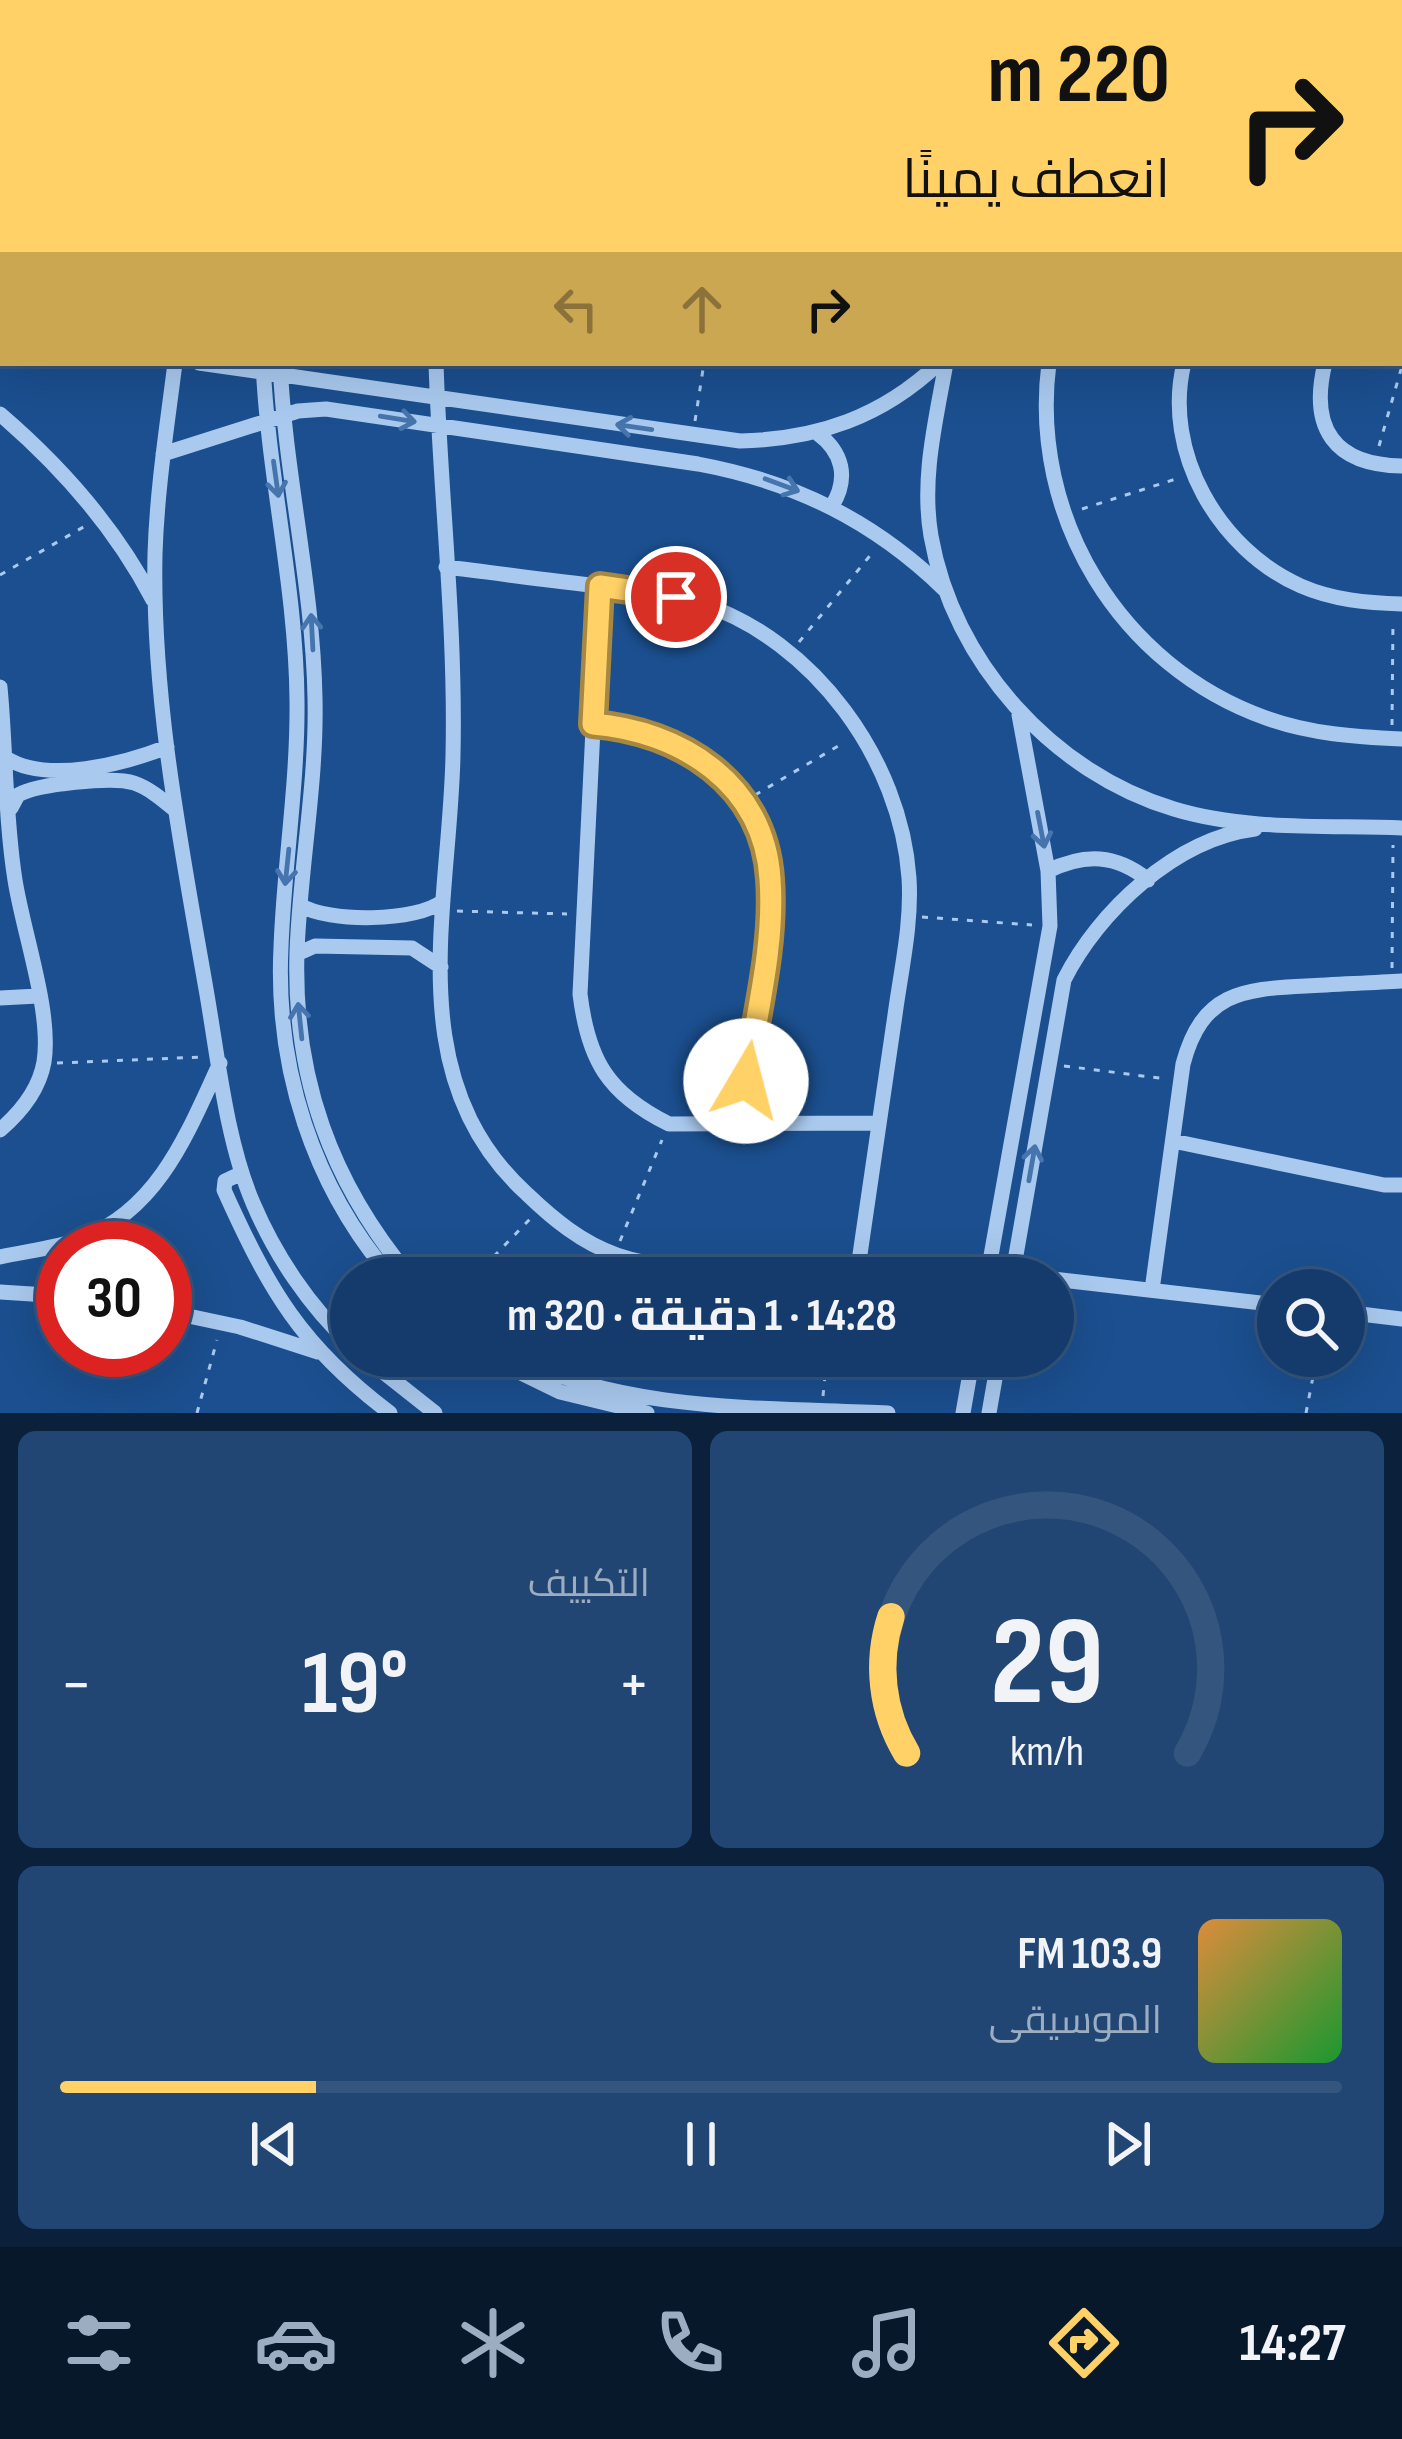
<!DOCTYPE html>
<html lang="ar">
<meta charset="utf-8">
<style>
:root{--surface:#143b6b;--page:#214673;--text:#f1f3f6;--muted:#9dadc1;--line:#33557e;--accent:#ffd166}
body{margin:0;font-family:"Sofia Sans Condensed",Cairo,sans-serif;background:var(--page);color:var(--text);direction:rtl;height:100vh;display:flex;flex-direction:column;font-size:45px;white-space:nowrap}
*{box-sizing:border-box;margin:0}
p{font-size:39px;color:var(--muted)}
.icon{flex:none;width:66px;height:66px;fill:none;stroke:currentColor;stroke-width:2;stroke-linecap:round;stroke-linejoin:round}
.map{position:relative;height:1413px;overflow:hidden;direction:ltr}
.panel{display:flex;flex-direction:column;gap:18px;padding:18px;background:#0b203b;flex:1}
.panel>*{flex:none}
.banner{position:absolute;left:0px;top:0px;width:1404px;height:366px;box-shadow:0 12px 48px #0002,0 0 0 3px var(--line);direction:rtl;background:#ffd166;color:#111;overflow:hidden}
.buttons{position:absolute;left:1257px;top:1269px;display:grid;gap:24px}
.buttons a{display:grid;place-items:center;width:108px;height:108px;border-radius:50%;background:var(--surface);box-shadow:0 12px 48px #0002,0 0 0 3px var(--line);font-size:60px}
.speed{position:absolute;left:36px;top:1221px;display:flex;gap:24px;font-size:60px;font-weight:700;text-align:center}
.speed>*{display:grid;place-content:center;width:156px;height:156px;border-radius:50%;background:var(--surface);box-shadow:0 12px 48px #0002,0 0 0 3px var(--line);line-height:1}
.speed .limit{border:18px solid #d22;background:#fff;color:#111}
.pin{position:absolute;display:grid;place-items:center;width:102px;height:102px;color:#fff;margin:-51px;border:6px solid #fff;border-radius:50%;box-shadow:0 3px 12px #0007}
.me{position:absolute;width:132px;margin:-66px;rotate:8deg;stroke-linejoin:round;filter:drop-shadow(0 0 9px #0008)}
.turn{display:flex;align-items:center;gap:42px;height:252px;padding:0 36px;font-size:54px}
.turn .icon{width:156px;height:156px;stroke-width:2.5}
.turn b{display:block;font-size:84px;line-height:102px}
.lanes{display:flex;align-items:center;height:114px;padding:0 36px;background:#0003;justify-content:center;gap:60px;direction:ltr}
.lanes .off{opacity:.35}
.big{font-size:90px;font-weight:700;line-height:1.1}
.panel .card{flex:1;display:flex;flex-direction:column;justify-content:center;gap:18px;min-width:0;padding:0 42px;border-radius:18px;background:var(--page)}
.panel .dial{align-items:center;gap:0}
.dial svg{height:312px;overflow:visible;fill:none;stroke:var(--line);stroke-width:7;stroke-linecap:round;text-anchor:middle}
.dial text{fill:var(--text);stroke:none}
.song{display:flex;align-items:center;gap:36px}
.cover{width:144px;height:144px;border-radius:18px;background:linear-gradient(135deg,hsl(30 70% 55%),hsl(130 70% 35%))}
.played{height:12px;border-radius:6px;background:linear-gradient(90deg,var(--accent) 20%,var(--line) 20%)}
.keys{display:flex;justify-content:space-around;direction:ltr}
.heat{display:flex;justify-content:space-between;align-items:center;font-size:66px;direction:ltr}
.panel .tiles{flex:1;display:grid;gap:18px;grid-template-columns:1fr 1fr}
.card:last-child{grid-column:span 2}
.trip{position:absolute;left:330px;top:1257px;width:744px;height:120px;border-radius:60px;background:var(--surface);box-shadow:0 12px 48px #0002,0 0 0 3px var(--line);font-weight:700;line-height:120px;text-align:center;direction:rtl}
.tabs{display:flex;height:192px;justify-content:space-around;align-items:center;background:#08182b;color:var(--muted)}
.tabs .icon{width:84px;height:84px}
.tabs .selected{color:var(--accent)}
.tabs b{font-size:54px;color:var(--text)}
.map>svg:first-child{display:block}
.lines{fill:none;stroke-linecap:round;stroke-linejoin:round}
.path{stroke:#a9c9ee;stroke-width:3;stroke-dasharray:6 9;stroke-linecap:butt}
.minor{stroke:#a9c9ee;stroke-width:15}
.oneway{stroke:#4674ac}
.route-casing{stroke:#a68842;stroke-width:30}
.route{stroke:#ffd166;stroke-width:21}
</style>
<div class="map">
<svg width="1402" height="1413" viewBox="0 0 1402 1413">
<rect width="100%" height="100%" fill="#1b4f8f"/>
<g class="lines">
<!-- path -->
<path class="path" d="M619,0L624,3
M800,3L801,0
M695,421L704,363
M1379,446L1402,366
M1082,509L1182,477
M0,575L87,525
M799,642L873,552
M1392,725L1393,620
M755,795L845,742
M457,911L567,914
M922,917L1032,925
M1392,968L1393,845
M57,1063L204,1057
M1064,1066L1167,1079
M620,1241L662,1140
M473,1278L530,1219
M823,1396L827,1356
M197,1413L217,1340
M1306,1413L1317,1356"/>
<!-- minor -->
<path class="minor" d="M81,3L82,0
M251,3L252,0
M317,3L318,0
M334,3L335,0
M487,3L488,0
M649,3L651,0
M882,3L883,0
M1028,3V0
M1124,3L1125,0
M1269,3L1270,0
M1401,85L1402,86
M0,130L3,128
M0,173L3,171
M0,322L3,321
M175,363C167,427 157,489 155,554C152,700 181,845 206,989C218,1057 226,1140 253,1203C275,1255 309,1306 351,1345
M199,363L740,441C818,439 882,417 939,363
M263,363C268,476 296,587 297,700C298,783 284,865 281,947C275,1068 313,1187 392,1278
M280,363C285,475 313,585 315,698C317,783 300,867 297,952C293,1077 331,1183 411,1278
M436,363C440,493 456,624 453,755C450,907 398,1077 527,1194C553,1219 582,1243 617,1255C663,1271 713,1267 761,1268C837,1268 913,1266 989,1264
M946,363C936,420 921,478 931,536C953,662 1053,773 1174,809C1246,831 1328,825 1402,828
M1049,363C1029,517 1120,666 1266,718C1310,734 1356,737 1402,739
M1184,363C1162,452 1219,550 1301,586C1333,600 1367,603 1402,604
M1325,363C1309,428 1334,465 1402,466
M0,414C63,468 115,527 153,600
M817,433C843,452 849,478 832,506
M163,454L298,411L326,409L698,464C795,482 874,521 945,590
M446,567C498,573 549,581 601,586C634,590 667,592 700,603C814,640 901,760 909,878C912,924 901,970 895,1015C883,1099 870,1184 858,1268
M600,586L580,994C588,1060 608,1094 669,1124L879,1123
M0,687C6,751 5,817 15,880C23,932 52,1012 44,1062C39,1090 21,1112 0,1130
M593,724C681,731 763,781 771,877C773,911 766,945 761,978C754,1026 747,1075 740,1124
M6,758C47,784 124,764 167,747
M11,808L18,795C37,784 113,776 134,783C149,788 163,800 175,810
M1048,871C1085,853 1116,854 1148,880
M300,905C328,923 417,922 443,901
M297,954L315,946L412,948L441,967
M0,998L38,996
M1173,1141L1384,1185H1402
M242,1173L225,1181L224,1190C269,1290 301,1346 390,1413
M0,1257C27,1251 58,1248 83,1238C159,1209 188,1132 220,1063
M1013,1274L1047,1278
M987,1278L1050,926L1048,871L1019,715
M1012,1278L1064,980C1098,912 1175,839 1255,829
M1053,1279L1278,1305
M1152,1290L1183,1064C1202,993 1241,989 1306,986C1338,984 1370,983 1402,981
M0,1292L63,1296
M165,1311L240,1327L318,1352
M1344,1312L1402,1319
M363,1356L435,1413
M486,1356L560,1392L647,1413
M514,1356C624,1413 766,1407 888,1413
M963,1413L973,1356
M989,1413L999,1356"/>
</g>
<!-- one-way arrows -->
<defs><path id="oneway-shaft" d="M-6 0H5M1.5-3L5.5 0L1.5 3" fill="none" stroke-width="1.6" stroke-linecap="round" stroke-linejoin="round" transform="scale(3)"/></defs>
<g class="oneway">
<use href="#oneway-shaft" transform="translate(398 419) rotate(9)"/>
<use href="#oneway-shaft" transform="translate(634 427) rotate(-172)"/>
<use href="#oneway-shaft" transform="translate(276 479) rotate(82)"/>
<use href="#oneway-shaft" transform="translate(782 485) rotate(20)"/>
<use href="#oneway-shaft" transform="translate(312 632) rotate(-93)"/>
<use href="#oneway-shaft" transform="translate(1041 830) rotate(79)"/>
<use href="#oneway-shaft" transform="translate(287 867) rotate(96)"/>
<use href="#oneway-shaft" transform="translate(300 1021) rotate(-96)"/>
<use href="#oneway-shaft" transform="translate(1032 1163) rotate(-80)"/>
</g>
<g class="lines">
<defs>
<path id="route" d="M676,597L600,586L593,724C680,731 764,783 770,879C775,945 756,1016 746,1081"/>
</defs>
<!-- route casing -->
<use href="#route" class="route-casing"/>
<!-- route -->
<use href="#route" class="route"/>
</g>
</svg>
<div class="buttons">
<a><svg class="icon" aria-label="search" viewBox="0 0 24 24"><circle cx="10" cy="10" r="6"/><path d="M15 15l6 6"/></svg></a>
</div>
<div class="speed"><div class="limit">30</div></div>
<div class="pin" style="left:676px;top:597px;background:#d93025"><svg class="icon" aria-label="arrive" viewBox="0 0 24 24"><path d="M6 21V4h12l-3 4 3 4H6"/></svg></div>
<svg class="me" style="left:746px;top:1081px" viewBox="-20 -20 40 40"><circle r="19" fill="#fff"/><path d="M0-13L10 11 0 6-10 11z" fill="#ffd166"/></svg>
<div class="trip">14:28 · 1 دقيقة · 320 m</div>
<div class="banner">
<div class="turn"><svg class="icon" aria-label="right" viewBox="0 0 24 24"><path d="M7 20v-9h11M14 6l5 5-5 5"/></svg><div><b>220 m</b>انعطف يمينًا</div></div>
<div class="lanes"><svg class="icon off" aria-label="left" viewBox="0 0 24 24"><path d="M17 20v-9H6M10 6l-5 5 5 5"/></svg><svg class="icon off" aria-label="ahead" viewBox="0 0 24 24"><path d="M12 20V5M6 11l6-6 6 6"/></svg><svg class="icon" aria-label="right" viewBox="0 0 24 24"><path d="M7 20v-9h11M14 6l5 5-5 5"/></svg></div>
</div>
</div>
<section class="panel">
<div class="tiles">
<div class="card dial"><svg viewBox="0 0 100 80">
<path d="M14 69A42 42 0 1 1 86 69"/>
<path d="M14 69A42 42 0 0 1 10 34" stroke="#ffd166"/>
<text x="50" y="56" font-size="32" font-weight="700">29</text>
<text x="50" y="72" font-size="11">km/h</text>
</svg></div>
<div class="card"><p>التكييف</p>
<div class="heat"><a>−</a><b class="big">19°</b><a>+</a></div>
</div>
<div class="card">
<div class="song"><i class="cover"></i><div><b>103.9 FM</b><p>الموسيقى</p></div></div>
<div class="played"></div>
<div class="keys"><svg class="icon" aria-label="previous" viewBox="0 0 24 24"><path d="M18 5L8 12l10 7zM5 5v14"/></svg><svg class="icon" aria-label="pause" viewBox="0 0 24 24"><path d="M8 5v14M16 5v14"/></svg><svg class="icon" aria-label="next" viewBox="0 0 24 24"><path d="M6 5l10 7-10 7zM19 5v14"/></svg></div>
</div>
</div>
</section>
<nav class="tabs">
<b>14:27</b>
<svg class="icon selected" aria-label="directions" viewBox="0 0 24 24"><path d="M12 3l9 9-9 9-9-9zM9 14v-3h6M13 9l2 2-2 2"/></svg>
<svg class="icon" aria-label="music" viewBox="0 0 24 24"><path d="M9 18V5l10-2v13"/><circle cx="6" cy="18" r="3"/><circle cx="16" cy="16" r="3"/></svg>
<svg class="icon" aria-label="phone" viewBox="0 0 24 24"><path d="M5 4h4l2 5-3 2q2 4 5 5l2-3 5 2v4C11 20 4 13 5 4z"/></svg>
<svg class="icon" aria-label="climate" viewBox="0 0 24 24"><path d="M12 3v18M4 7l16 10M4 17L20 7"/></svg>
<svg class="icon" aria-label="car" viewBox="0 0 24 24"><path d="M5 17H2v-5l4-1 3-4h7l3 4 3 1v5h-3M9 17h6M6 11h13"/><circle cx="7" cy="17" r="2"/><circle cx="17" cy="17" r="2"/></svg>
<svg class="icon" aria-label="filters" viewBox="0 0 24 24"><path d="M4 7h16M4 17h16"/><circle cx="9" cy="7" r="2"/><circle cx="15" cy="17" r="2"/></svg>
</nav>
